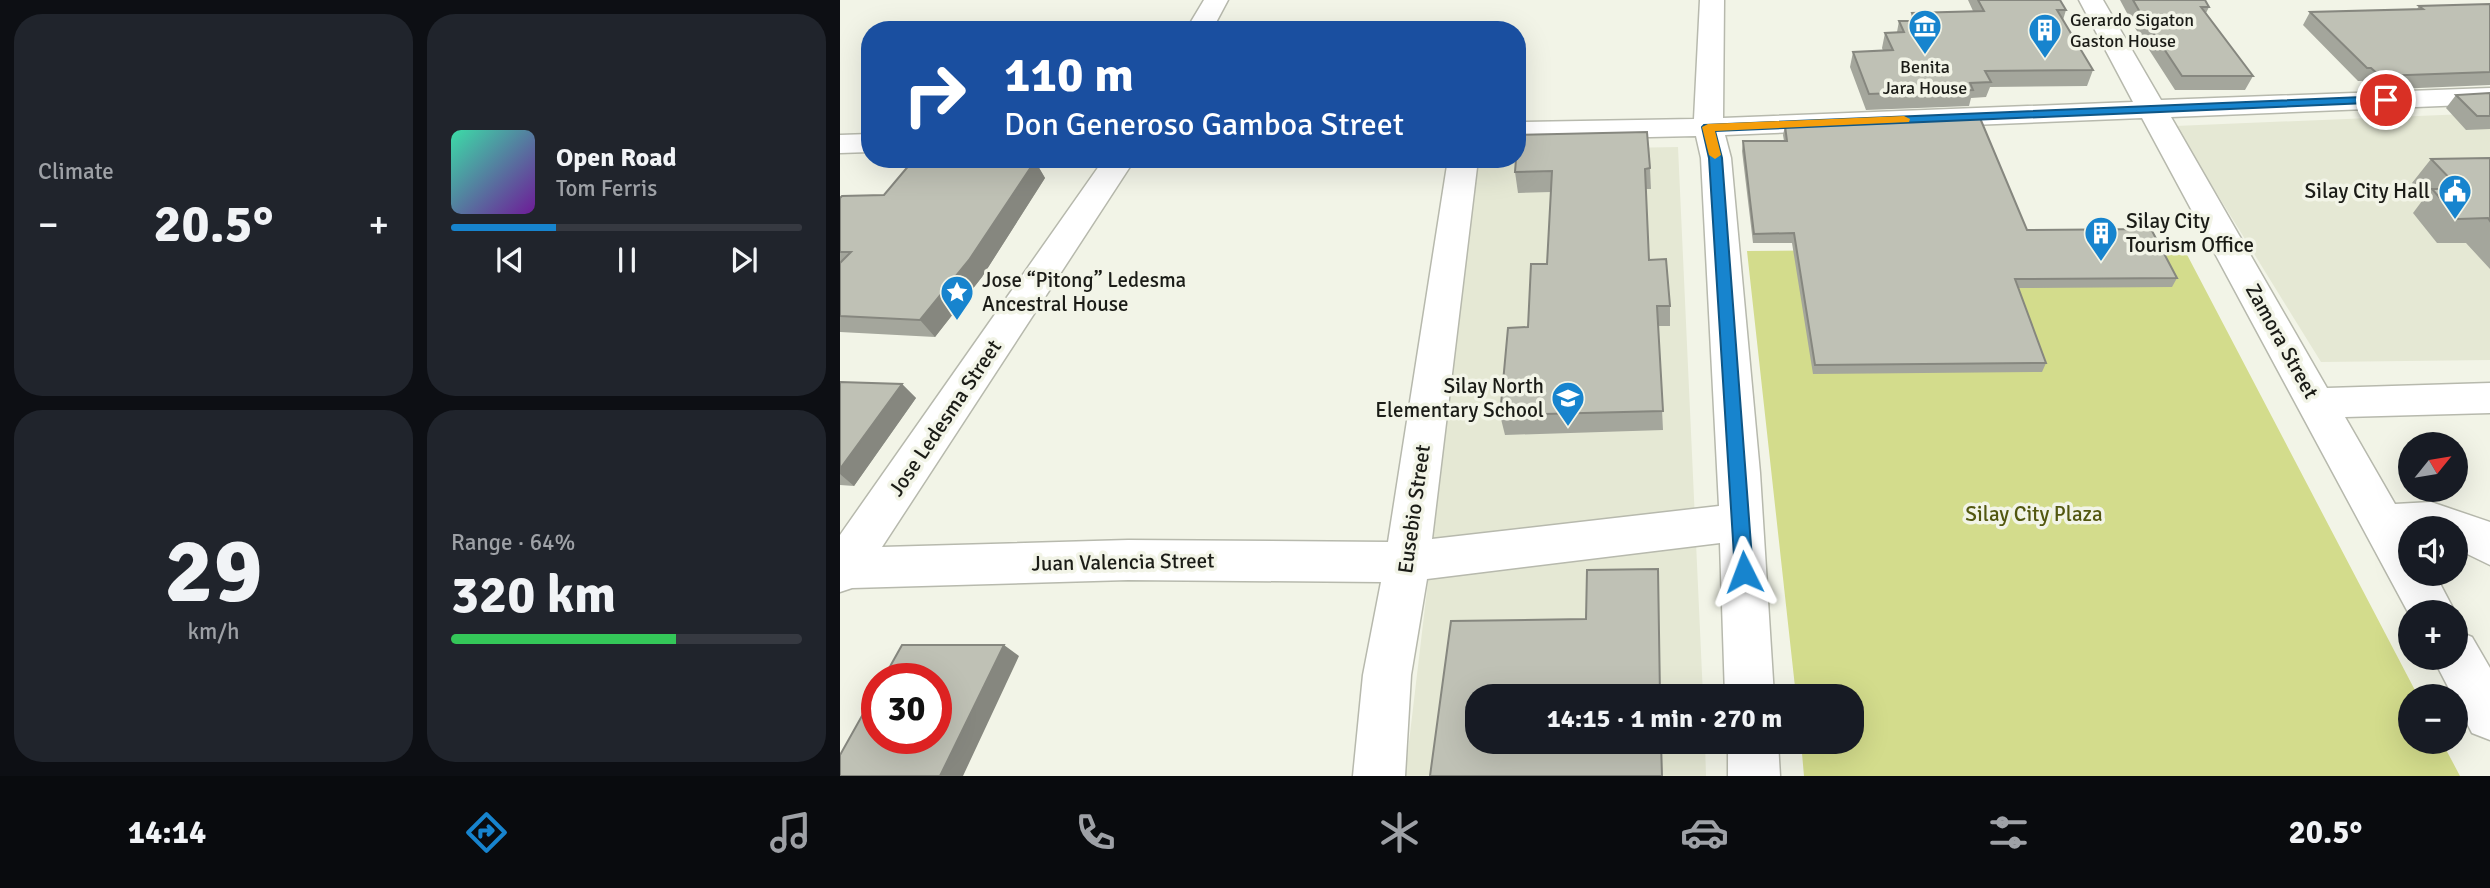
<!DOCTYPE html>
<meta charset="utf-8">
<style>
:root{--surface:#171b24;--page:#20242c;--text:#f1f3f6;--muted:#9ea1a6;--line:#363941;--accent:#1784ce}
body{margin:0;font-family:Signika,sans-serif;background:var(--page);color:var(--text);height:100vh;display:flex;flex-direction:column;font-size:26px;white-space:nowrap}
*{box-sizing:border-box;margin:0}
p{font-size:23px;color:var(--muted)}
.icon{flex:none;width:38px;height:38px;fill:none;stroke:currentColor;stroke-width:2;stroke-linecap:round;stroke-linejoin:round}
.map{position:relative;flex:1;overflow:hidden}
.side{display:flex;flex-direction:column;gap:14px;padding:14px;background:#0d0f14;width:840px}
.side>*{flex:none}
.top-card{position:absolute;left:21px;top:21px;width:665px;height:147px;border-radius:28px;box-shadow:0 7px 28px #0002;background:#1a4fa0;color:#fff;overflow:hidden}
.needle{width:46px;rotate:60deg}
.fabs{position:absolute;left:1558px;top:432px;display:grid;gap:14px}
.fabs a{display:grid;place-items:center;width:70px;height:70px;border-radius:50%;background:var(--surface);box-shadow:0 7px 28px #0002;font-size:35px}
.speed{position:absolute;left:21px;top:663px;display:flex;gap:14px;font-size:35px;font-weight:700;text-align:center}
.speed>*{display:grid;place-content:center;width:91px;height:91px;border-radius:50%;background:var(--surface);box-shadow:0 7px 28px #0002;line-height:1}
.speed .limit{border:10px solid #d22;background:#fff;color:#111}
.pin{position:absolute;display:grid;place-items:center;width:60px;height:60px;color:#fff;margin:-30px;border:4px solid #fff;border-radius:50%;box-shadow:0 2px 7px #0007}
.me{position:absolute;width:77px;margin:-38px;rotate:357deg;stroke-linejoin:round;filter:drop-shadow(0 0 5px #0008)}
.turn{display:flex;align-items:center;gap:24px;height:147px;padding:0 28px;font-size:32px}
.turn .icon{width:91px;height:91px;stroke-width:2.5}
.turn b{display:block;font-size:49px;line-height:60px}
.big{font-size:52px;font-weight:700;line-height:1.1}
.side .tile{flex:1;display:flex;flex-direction:column;justify-content:center;gap:10px;min-width:0;padding:0 24px;border-radius:28px;background:var(--page)}
.side .dial{align-items:center;gap:0}
.dial b{font-size:91px;line-height:1}
.song{display:flex;align-items:center;gap:21px}
.cover{width:84px;height:84px;border-radius:10px;background:linear-gradient(135deg,hsl(160 70% 55%),hsl(280 70% 35%))}
.played{height:7px;border-radius:4px;background:linear-gradient(90deg,var(--accent) 30%,var(--line) 30%)}
.keys{display:flex;justify-content:space-around;direction:ltr}
.heat{display:flex;justify-content:space-between;align-items:center;font-size:38px;direction:ltr}
.charge{height:10px;border-radius:5px;background:linear-gradient(90deg,#34c759 64%,var(--line) 0)}
.side .tiles{flex:1;display:grid;gap:14px;grid-template-columns:repeat(2,1fr)}
.trip{position:absolute;left:625px;top:684px;width:399px;height:70px;border-radius:28px;background:var(--surface);box-shadow:0 7px 28px #0002;font-weight:700;line-height:70px;text-align:center}
.menu{display:flex;height:112px;justify-content:space-around;align-items:center;background:#090b0e;color:var(--muted)}
.menu .icon{width:49px;height:49px}
.menu .selected{color:var(--accent)}
.menu b{font-size:32px;color:var(--text)}
main{display:flex;flex:1;min-height:0}
.map>svg:first-child{display:block}
.built{fill:#e5e8d4}
.green{fill:#d3dc8c}
.lines{fill:none;stroke-linecap:round;stroke-linejoin:round}
.minor-casing{stroke:#b7b9ad;stroke-width:3}
.minor{fill:#fff;fill-rule:evenodd}
.wall{fill:#a4a69c}
.shaded-wall{fill:#86877f}
.building{fill:#bfc1b5;stroke:#86877f;stroke-width:2}
.route{fill:#1784ce;stroke:#0f5686;stroke-width:2}
.slow{fill:#f59e0b}
.labels{text-anchor:middle;stroke-width:7;stroke-linejoin:round;paint-order:stroke}
.far-poi-label{font-size:18px;fill:#1b1c17;stroke:#f2f4e7;text-anchor:start}
.poi-label{font-size:21px;fill:#1b1c17;stroke:#f2f4e7;text-anchor:end}
.street-label{font-size:21px;fill:#1b1c17;stroke:#f2f4e7}
.park-label{font-size:21px;fill:#525710;stroke:#f2f4e7}
</style>
<main>
<section class="side">
<div class="tiles">
<div class="tile"><p>Climate</p>
<div class="heat"><a>−</a><b class="big">20.5°</b><a>+</a></div>
</div>
<div class="tile">
<div class="song"><i class="cover"></i><div><b>Open Road</b><p>Tom Ferris</p></div></div>
<div class="played"></div>
<div class="keys"><svg class="icon" aria-label="previous" viewBox="0 0 24 24"><path d="M18 5L8 12l10 7zM5 5v14"/></svg><svg class="icon" aria-label="pause" viewBox="0 0 24 24"><path d="M8 5v14M16 5v14"/></svg><svg class="icon" aria-label="next" viewBox="0 0 24 24"><path d="M6 5l10 7-10 7zM19 5v14"/></svg></div>
</div>
<div class="tile dial"><b>29</b><p>km/h</p></div>
<div class="tile"><p>Range · 64%</p><b class="big">320 km</b><div class="charge"></div></div>
</div>
</section>
<div class="map">
<svg width="1650" height="776" viewBox="0 0 1650 776">
<rect width="100%" height="100%" fill="#f2f4e7"/>
<!-- built -->
<path class="built" d="M1650,113V360L1481,362L1335,126Z
M838,147L863,696H637V742H865L866,776H565L638,159H677V150Z"/>
<!-- green -->
<path class="green" d="M1343,247L1578,696H1570V742H1602L1620,776H964L961,742H1012V696H956L907,251Z"/>
<g class="lines">
<defs>
<path id="minor" d="M364,0H388L372,30H346Z
M860,0H884L883,118L1293,102L1239,0H1263L1321,100L1650,88V104L1331,117L1487,388L1650,383V413L1505,417L1555,504L1591,502L1650,522V565L1615,548V528H1570V574H1595L1615,612H1570V616L1302,118L885,135L891,158L920,473L934,696H885L880,543L587,579L571,675L565,776H513L523,675L541,582L288,580L12,588L0,592V535L264,159H295L42,547L288,540L548,542L608,159H638L592,539L879,506L861,158L856,136L677,140V122L854,119Z
M30,134V152L0,153V135Z
M1615,630L1632,637L1650,668V740L1632,733L1593,658H1615Z
M888,742H938L940,776H888Z"/>
</defs>
<!-- minor casing -->
<use href="#minor" class="minor-casing"/>
<!-- minor -->
<use href="#minor" class="minor"/>
</g>
<!-- wall -->
<path class="wall" d="M1128,0H1220L1226,10L1223,20L1253,70L1247,86L1150,87L1146,97L1131,98L1129,106L1026,110L1010,67L1013,52L1043,51L1042,48L1045,33L1057,32L1059,21H1070L1072,13L1133,11Z
M1280,0H1365L1369,7L1366,13L1413,76L1405,90H1335L1295,28Z
M1650,4V85L1531,90L1522,81H1518L1463,25L1470,12L1577,9L1579,6Z
M1650,93V129L1626,130L1606,108L1616,95Z
M945,126L1187,230L1337,278L1332,287L1178,288L1206,363L1202,372L973,374L952,243H913L902,151L903,141H944L943,135Z
M1650,158V269L1626,243H1597L1573,213L1585,197L1572,183L1591,159Z
M195,161L205,178L142,277L95,337L0,332V198L44,195L178,162Z
M810,168L811,189H806L809,260L830,306V326H818L823,430L665,435L660,415L707,264L711,192L678,193L675,172Z
M0,382L62,384L76,398L14,486L0,485Z"/>
<!-- shaded-wall -->
<path class="shaded-wall" d="M156,159H179L166,179L154,162Z
M195,161L205,178L142,277L95,337L80,320Z
M62,384L76,398L14,486L0,474V469Z
M164,645L179,656L123,776H100Z"/>
<!-- building -->
<path class="building" d="M1138,0H1220L1226,10H1217L1253,70L1145,71L1151,82L1130,83L1133,90L1029,94L1013,52L1053,50L1045,33L1064,32L1059,21H1075L1072,13L1144,11Z
M1293,0H1365L1369,7H1361L1413,76H1342L1301,14Z
M1650,4V72L1540,76L1531,68H1527L1470,12L1583,9L1579,6Z
M1650,93V116H1637L1616,95Z
M1140,118L1187,230L1311,229L1337,278L1175,279L1206,363L975,365L954,233L914,234L903,141H947L945,126Z
M807,132L810,168L805,169L809,260L826,259L830,306H817L823,411L660,415L668,328L688,327L691,264H707L712,171L675,172L676,159H677L678,135Z
M1650,158V221L1648,218L1618,219L1592,189H1620L1591,159Z
M106,159H156L154,162L195,161L129,260L80,320L0,316V263L11,252H0V198L2,196L44,195L70,164L103,163Z
M0,382L62,384L0,469Z
M818,569L820,696H637V742H821L822,776H590L611,621L746,619L747,570Z
M62,645H164L100,776H0V755L37,689V738H96V679H43Z"/>
<!-- route -->
<path class="route" d="M1546,96L1550,97V102L875,131L882,158L913,572L911,578L904,580L897,578L895,572L869,158L862,127L864,125Z"/>
<!-- slow -->
<path class="slow" d="M1064,116L1070,119L1069,122L875,131L881,155L875,159L869,155L862,127L868,124Z"/>
<!-- icons -->
<defs>
<symbol id="museum-pin" viewBox="-11 -11 22 30"><path d="M0 17L-7.5 6A9.5 9.5 0 1 1 7.5 6Z" fill="#1784ce" stroke="#f2f4e7"/><path d="M0-6L6-3V-2H-6V-3ZM-5-1h2V3h-2ZM-1-1h2V3h-2ZM3-1h2V3H3ZM-6 4H6V6H-6Z" fill="#fff"/></symbol>
<symbol id="building-pin" viewBox="-11 -11 22 30"><path d="M0 17L-7.5 6A9.5 9.5 0 1 1 7.5 6Z" fill="#1784ce" stroke="#f2f4e7"/><path d="M-4-6H4V6H1V3H-1V6H-4ZM-2.5-4.3h1.7v1.8h-1.7ZM.8-4.3h1.7v1.8H.8ZM-2.5-1h1.7V.8h-1.7ZM.8-1h1.7V.8H.8Z" fill="#fff"/></symbol>
<symbol id="civic-pin" viewBox="-11 -11 22 30"><path d="M0 17L-7.5 6A9.5 9.5 0 1 1 7.5 6Z" fill="#1784ce" stroke="#f2f4e7"/><path d="M-.6-6.5H3V-4.5H.6V-3L4-1V1h2V6H-6V1h2V-1L-.6-3ZM-1.2 2.5V6h2.4V2.5Z" fill="#fff"/></symbol>
<symbol id="sight-pin" viewBox="-11 -11 22 30"><path d="M0 17L-7.5 6A9.5 9.5 0 1 1 7.5 6Z" fill="#1784ce" stroke="#f2f4e7"/><path d="M0-6L1.8-2.2L6-1.7L2.9 1.2L3.7 5.4L0 3.3L-3.7 5.4L-2.9 1.2L-6-1.7L-1.8-2.2Z" fill="#fff"/></symbol>
<symbol id="school-pin" viewBox="-11 -11 22 30"><path d="M0 17L-7.5 6A9.5 9.5 0 1 1 7.5 6Z" fill="#1784ce" stroke="#f2f4e7"/><path d="M0-5L7-2L0 1L-7-2ZM-4 1L0 2.5L4 1V4Q0 6-4 4Z" fill="#fff"/></symbol>
</defs>
<g fill-rule="evenodd">
<use href="#museum-pin" x="1066" y="7" width="38" height="52"/>
<use href="#building-pin" x="1186" y="11" width="38" height="52"/>
<use href="#civic-pin" x="1596" y="172" width="38" height="52"/>
<use href="#building-pin" x="1242" y="214" width="38" height="52"/>
<use href="#sight-pin" x="98" y="273" width="38" height="52"/>
<use href="#school-pin" x="709" y="379" width="38" height="52"/>
</g>
<g class="labels">
<!-- far-poi labels -->
<g class="far-poi-label">
<text x="1230" y="26">Gerardo Sigaton<tspan x="1230" dy="21">Gaston House</tspan></text>
<text x="1085" y="73" text-anchor="middle">Benita<tspan x="1085" dy="21">Jara House</tspan></text>
</g>
<!-- poi labels -->
<g class="poi-label">
<text x="1590" y="198">Silay City Hall</text>
<text x="1286" y="228" text-anchor="start">Silay City<tspan x="1286" dy="24">Tourism Office</tspan></text>
<text x="142" y="287" text-anchor="start">Jose “Pitong” Ledesma<tspan x="142" dy="24">Ancestral House</tspan></text>
<text x="704" y="393">Silay North<tspan x="704" dy="24">Elementary School</tspan></text>
</g>
<!-- street labels -->
<g class="street-label">
<text transform="translate(1442 341) rotate(61)" y="7">Zamora Street</text>
<text transform="translate(105 418) rotate(-56)" y="7">Jose Ledesma Street</text>
<text transform="translate(574 509) rotate(-82)" y="7">Eusebio Street</text>
<text transform="translate(283 562) rotate(-1)" y="7">Juan Valencia Street</text>
</g>
<!-- park labels -->
<g class="park-label">
<text x="1194" y="521">Silay City Plaza</text>
</g>
</g>
</svg>
<div class="fabs">
<a><svg class="needle" viewBox="-14 -14 28 28"><path d="M0-13l5 13h-10z" fill="#e53935"/><path d="M0 13l5-13h-10z" fill="#9ea1a6"/></svg></a>
<a><svg class="icon" aria-label="sound" viewBox="0 0 24 24"><path d="M4 9h4l5-4v14l-5-4H4zM17 9q2 3 0 6"/></svg></a>
<a>+</a>
<a>−</a>
</div>
<div class="speed"><div class="limit">30</div></div>
<div class="pin" style="left:1546px;top:100px;background:#d93025"><svg class="icon" aria-label="arrive" viewBox="0 0 24 24"><path d="M6 21V4h12l-3 4 3 4H6"/></svg></div>
<svg class="me" style="left:904px;top:572px" viewBox="-20 -20 40 40"><path d="M0-17L14 15 0 8-14 15z" fill="#1784ce" stroke="#fff" stroke-width="4"/></svg>
<div class="trip">14:15 · 1 min · 270 m</div>
<div class="top-card">
<div class="turn"><svg class="icon" aria-label="right" viewBox="0 0 24 24"><path d="M7 20v-9h11M14 6l5 5-5 5"/></svg><div><b>110 m</b>Don Generoso Gamboa Street</div></div>
</div>
</div>
</main>
<nav class="menu">
<b>14:14</b>
<svg class="icon selected" aria-label="directions" viewBox="0 0 24 24"><path d="M12 3l9 9-9 9-9-9zM9 14v-3h6M13 9l2 2-2 2"/></svg>
<svg class="icon" aria-label="music" viewBox="0 0 24 24"><path d="M9 18V5l10-2v13"/><circle cx="6" cy="18" r="3"/><circle cx="16" cy="16" r="3"/></svg>
<svg class="icon" aria-label="phone" viewBox="0 0 24 24"><path d="M5 4h4l2 5-3 2q2 4 5 5l2-3 5 2v4C11 20 4 13 5 4z"/></svg>
<svg class="icon" aria-label="climate" viewBox="0 0 24 24"><path d="M12 3v18M4 7l16 10M4 17L20 7"/></svg>
<svg class="icon" aria-label="car" viewBox="0 0 24 24"><path d="M5 17H2v-5l4-1 3-4h7l3 4 3 1v5h-3M9 17h6M6 11h13"/><circle cx="7" cy="17" r="2"/><circle cx="17" cy="17" r="2"/></svg>
<svg class="icon" aria-label="filters" viewBox="0 0 24 24"><path d="M4 7h16M4 17h16"/><circle cx="9" cy="7" r="2"/><circle cx="15" cy="17" r="2"/></svg>
<b>20.5°</b>
</nav>
